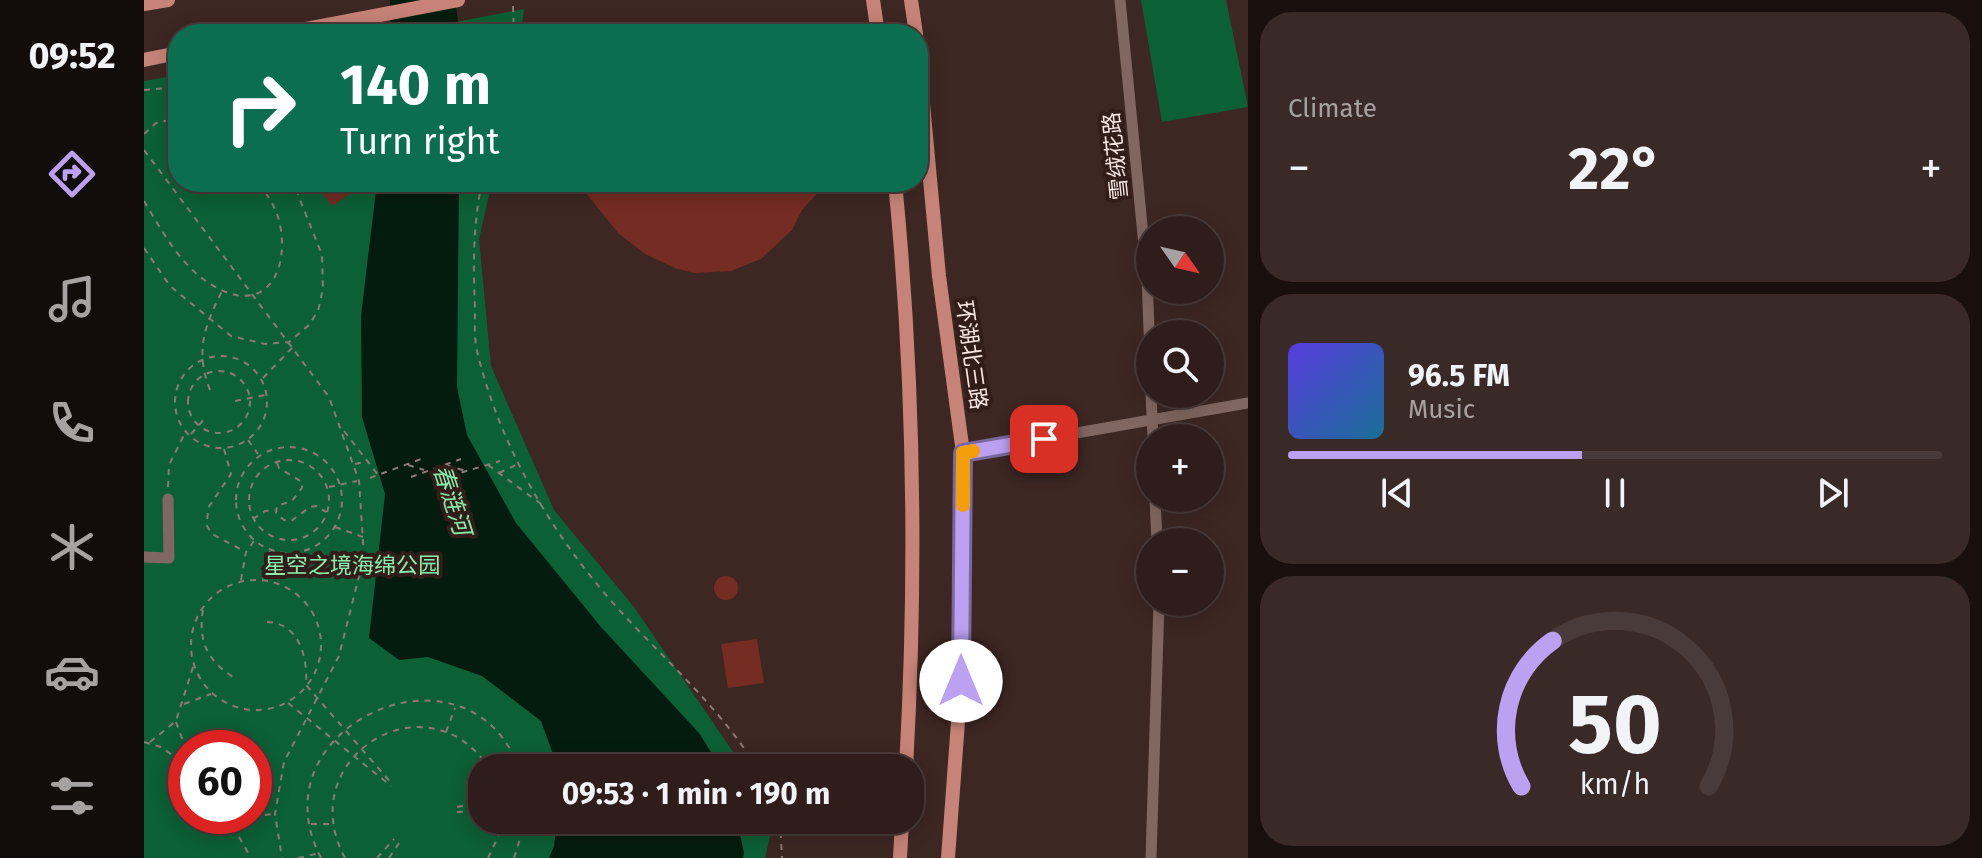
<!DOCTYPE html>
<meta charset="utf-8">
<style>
:root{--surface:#2e1d1a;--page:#3a2a27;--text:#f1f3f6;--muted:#a7a2a2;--line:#493b39;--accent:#bca0f2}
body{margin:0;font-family:"Fira Sans","Noto Sans SC",sans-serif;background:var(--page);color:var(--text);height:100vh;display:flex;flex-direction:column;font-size:30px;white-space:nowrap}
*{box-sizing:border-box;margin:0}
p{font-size:26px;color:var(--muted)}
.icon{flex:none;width:44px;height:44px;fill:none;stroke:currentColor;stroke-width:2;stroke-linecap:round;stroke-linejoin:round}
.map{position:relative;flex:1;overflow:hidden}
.drawer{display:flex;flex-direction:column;gap:12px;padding:12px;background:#19100e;width:734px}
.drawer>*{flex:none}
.banner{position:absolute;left:24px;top:24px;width:760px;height:168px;border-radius:32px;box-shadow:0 4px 20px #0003,0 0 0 2px var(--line);background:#0b6e4f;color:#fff;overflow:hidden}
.needle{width:52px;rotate:124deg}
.buttons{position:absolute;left:992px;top:216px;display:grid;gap:16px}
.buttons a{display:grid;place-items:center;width:88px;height:88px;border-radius:50%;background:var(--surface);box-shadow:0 4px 20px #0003,0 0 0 2px var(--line);font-size:40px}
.speed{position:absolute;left:24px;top:730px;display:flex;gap:16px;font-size:40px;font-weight:700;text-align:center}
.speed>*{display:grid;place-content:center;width:104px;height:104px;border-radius:50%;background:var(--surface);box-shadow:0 4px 20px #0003,0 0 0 2px var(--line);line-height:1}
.speed .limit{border:12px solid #d22;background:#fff;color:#111}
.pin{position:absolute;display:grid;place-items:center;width:68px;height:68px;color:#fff;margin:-34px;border-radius:16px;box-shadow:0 4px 12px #0006}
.me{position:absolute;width:88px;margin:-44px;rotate:0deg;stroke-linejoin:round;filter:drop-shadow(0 0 6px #0008)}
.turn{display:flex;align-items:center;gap:28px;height:168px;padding:0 40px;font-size:36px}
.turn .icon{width:104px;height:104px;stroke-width:2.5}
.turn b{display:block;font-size:56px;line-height:68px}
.big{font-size:60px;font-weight:700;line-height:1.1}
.drawer .widget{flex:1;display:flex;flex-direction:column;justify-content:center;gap:12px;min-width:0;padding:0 28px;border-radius:32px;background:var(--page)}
.drawer .dial{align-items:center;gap:0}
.dial svg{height:208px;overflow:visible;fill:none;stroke:var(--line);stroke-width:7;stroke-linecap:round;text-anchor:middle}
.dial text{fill:var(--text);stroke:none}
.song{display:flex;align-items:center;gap:24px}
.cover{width:96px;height:96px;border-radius:12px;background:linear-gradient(135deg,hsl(250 70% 55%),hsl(200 70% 35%))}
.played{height:8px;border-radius:4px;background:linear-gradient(90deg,var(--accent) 45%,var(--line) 45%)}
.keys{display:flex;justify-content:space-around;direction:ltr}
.heat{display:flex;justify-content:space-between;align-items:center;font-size:44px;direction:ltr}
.trip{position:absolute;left:324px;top:754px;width:456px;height:80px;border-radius:32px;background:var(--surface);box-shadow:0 4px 20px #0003,0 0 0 2px var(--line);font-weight:700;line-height:80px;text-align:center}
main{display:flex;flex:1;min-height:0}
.dock{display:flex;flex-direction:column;width:144px;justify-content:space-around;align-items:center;background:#120c0a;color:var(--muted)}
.dock .icon{width:56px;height:56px}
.dock .active{color:var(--accent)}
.dock b{font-size:36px;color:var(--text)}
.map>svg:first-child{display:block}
.green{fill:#0c6036;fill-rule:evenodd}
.water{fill:#041c0e}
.building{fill:#752c22}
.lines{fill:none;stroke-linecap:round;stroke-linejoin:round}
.path{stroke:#8d7976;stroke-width:2;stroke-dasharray:6 6;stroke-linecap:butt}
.minor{stroke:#816762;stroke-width:11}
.major{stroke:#c78377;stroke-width:14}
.route-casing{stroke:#7a689d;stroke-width:20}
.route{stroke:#bca0f2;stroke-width:14}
.slow{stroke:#f59e0b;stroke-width:14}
.labels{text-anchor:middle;stroke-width:8;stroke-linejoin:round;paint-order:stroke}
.street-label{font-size:22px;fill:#f6e6e3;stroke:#331d19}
.park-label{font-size:22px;fill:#87efad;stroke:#331d19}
.water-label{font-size:24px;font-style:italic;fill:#85edac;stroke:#331d19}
</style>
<main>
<nav class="dock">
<b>09:52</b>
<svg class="icon active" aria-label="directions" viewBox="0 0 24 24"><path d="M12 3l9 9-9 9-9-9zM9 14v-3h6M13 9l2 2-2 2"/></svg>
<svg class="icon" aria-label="music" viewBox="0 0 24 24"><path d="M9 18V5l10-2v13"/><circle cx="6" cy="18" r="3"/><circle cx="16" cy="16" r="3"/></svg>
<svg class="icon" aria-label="phone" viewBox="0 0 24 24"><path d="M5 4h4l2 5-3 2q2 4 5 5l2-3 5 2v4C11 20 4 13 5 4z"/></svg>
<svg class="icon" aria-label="climate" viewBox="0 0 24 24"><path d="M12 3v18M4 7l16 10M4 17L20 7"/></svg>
<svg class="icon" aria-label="car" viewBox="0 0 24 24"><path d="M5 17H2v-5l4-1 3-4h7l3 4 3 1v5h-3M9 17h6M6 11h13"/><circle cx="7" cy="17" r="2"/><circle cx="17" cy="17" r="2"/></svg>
<svg class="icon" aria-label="filters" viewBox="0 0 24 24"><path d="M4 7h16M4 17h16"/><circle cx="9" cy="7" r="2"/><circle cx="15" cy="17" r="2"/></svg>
</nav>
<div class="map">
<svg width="1104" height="858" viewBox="0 0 1104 858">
<rect width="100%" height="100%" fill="#3d2723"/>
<!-- green -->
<path class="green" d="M997,0H1082L1104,107L1018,122Z
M380,9L377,34H247Z
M34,75V182H348L335,239L347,366L410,510L490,607L600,768H338V820H620L626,836L621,858H0V81ZM42,748H110V816H42Z"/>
<!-- water -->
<path class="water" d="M246,0H311L316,34H247Z
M233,182H315L313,387L323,435L372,523L457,627L555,733L577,768H414L397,721L338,676L284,657L255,660L225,638L241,494L218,417L217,316Z
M413,820H593L600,853L599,858H405L410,846Z"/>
<!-- building -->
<path class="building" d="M170,182H215L212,190L188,206Z
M433,182H684L658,210L648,230L617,259L587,271L550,273L531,268L503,255L475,234Z
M570 588a12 12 0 1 1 24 0a12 12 0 1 1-24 0Z
M613,639L620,683L584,688L577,644Z"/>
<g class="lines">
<!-- path -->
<path class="path" d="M369,6L370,34
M0,90L34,87
M0,134L12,123L34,118
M0,150L185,397L215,481L220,556L195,656L140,762L131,814L138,858
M338,182C329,224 329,265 331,308C331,322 330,337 333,351C356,448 411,540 478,613C525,664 577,709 613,768
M0,201C20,234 39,271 75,289C130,316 148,257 133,214C129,203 121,192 115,182
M0,248L26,286L87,336L121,344L145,342L165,325L174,311L179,289L178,255L149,182
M31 402a46 46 0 1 1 92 0a46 46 0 1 1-92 0Z
M44 402a31 31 0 1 1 62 0a31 31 0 1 1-62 0Z
M119,378L148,348
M66,390C51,352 60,327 78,291
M91,401L121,395
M200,431L234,475
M47,434L62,417
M104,440L114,454
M92 500a53 53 0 1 1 106 0a53 53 0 1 1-106 0Z
M80,449L87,474L64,508L63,526L68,534L102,552
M105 500a40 40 0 1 1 80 0a40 40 0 1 1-80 0Z
M133,463L135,468L158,482V488L148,501L133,506L132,513L140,520L147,521L166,507L173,506L182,512
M211,464L224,461
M264,465L280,470
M302,465L322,471
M344,465L397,504
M355,473L374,464
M306,476L356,461
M267,477L317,459
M226,478L277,459
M24,487L25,465L41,433
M185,487L213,481
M109,519L121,511L131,510
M191,527L219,537
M119,579L126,551
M47 645a65 65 0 1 1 130 0a65 65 0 1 1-130 0Z
M97,580L102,552L110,541
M59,610C54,641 63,660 89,677
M123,622C156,623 164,659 162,685L249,785
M144,703L247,786
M40,704L67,694
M32,722L42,749
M302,732L311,708
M0,742L17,747L42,765
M6,742L32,721L49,667
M313,807L338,802
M313,812L338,811
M83,816L107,858
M85,819L130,814
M636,820L638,858
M167,824H189
M154,858L172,854
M177,858C108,726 323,630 375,768
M201,858C147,758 283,674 345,768
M233,858L250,839
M245,858L255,843
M344,858L354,837L357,820
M370,858L382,820"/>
<!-- minor -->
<path class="minor" d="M976,0L1003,276L1006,357
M1007,394L1009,438
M819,453L1104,403
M1011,498L1013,542
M0,557L25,558L24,499
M1007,858L1015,602"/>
<!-- major -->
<path class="major" d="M729,0L734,34
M767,0L772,34
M0,4L24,0
M136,34L314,0
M774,50L795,276L819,453L817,681L804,858
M0,60L34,53
M751,182C770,376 773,573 762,768
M756,858L758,820"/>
</g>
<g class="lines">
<defs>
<path id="route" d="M817,681L819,453L900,439"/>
</defs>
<!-- route casing -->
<use href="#route" class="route-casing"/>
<!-- route -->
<use href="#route" class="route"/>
<!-- slow -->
<path class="slow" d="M819,505V453L829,451"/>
</g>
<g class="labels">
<!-- street labels -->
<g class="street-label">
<text transform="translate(971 156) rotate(-96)" y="8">雪绒花路</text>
<text transform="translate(828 355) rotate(82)" y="8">环湖北三路</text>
</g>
<!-- park labels -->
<g class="park-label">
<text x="208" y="573">星空之境海绵公园</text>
</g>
<!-- water labels -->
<g class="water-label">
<text transform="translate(308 500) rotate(72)" y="8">春涟河</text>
</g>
</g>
</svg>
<div class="buttons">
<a><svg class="needle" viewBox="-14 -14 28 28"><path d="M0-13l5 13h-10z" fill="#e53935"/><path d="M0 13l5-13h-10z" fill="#a7a2a2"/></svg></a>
<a><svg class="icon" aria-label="search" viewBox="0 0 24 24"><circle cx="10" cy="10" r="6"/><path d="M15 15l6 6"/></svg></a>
<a>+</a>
<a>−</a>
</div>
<div class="speed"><div class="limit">60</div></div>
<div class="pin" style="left:900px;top:439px;background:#d93025"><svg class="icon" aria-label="arrive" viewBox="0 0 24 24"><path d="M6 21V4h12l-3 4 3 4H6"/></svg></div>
<svg class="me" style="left:817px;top:681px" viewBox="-20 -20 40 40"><circle r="19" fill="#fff"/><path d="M0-13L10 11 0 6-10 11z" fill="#bca0f2"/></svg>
<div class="trip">09:53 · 1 min · 190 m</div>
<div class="banner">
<div class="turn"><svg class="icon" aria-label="right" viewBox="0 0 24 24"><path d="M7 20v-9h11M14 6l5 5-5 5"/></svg><div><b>140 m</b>Turn right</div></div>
</div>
</div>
<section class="drawer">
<div class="widget"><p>Climate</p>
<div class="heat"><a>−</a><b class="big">22°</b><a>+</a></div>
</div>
<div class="widget">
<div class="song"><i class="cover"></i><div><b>96.5 FM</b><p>Music</p></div></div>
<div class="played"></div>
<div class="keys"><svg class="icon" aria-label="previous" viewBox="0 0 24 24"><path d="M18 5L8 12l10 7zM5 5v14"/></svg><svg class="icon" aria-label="pause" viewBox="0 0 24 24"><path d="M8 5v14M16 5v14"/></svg><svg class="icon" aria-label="next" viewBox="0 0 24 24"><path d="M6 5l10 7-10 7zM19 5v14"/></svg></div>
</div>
<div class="widget dial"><svg viewBox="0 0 100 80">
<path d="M14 69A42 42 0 1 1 86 69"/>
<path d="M14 69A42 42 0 0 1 26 13" stroke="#bca0f2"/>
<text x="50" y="56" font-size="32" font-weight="700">50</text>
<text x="50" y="72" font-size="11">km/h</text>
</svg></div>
</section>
</main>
